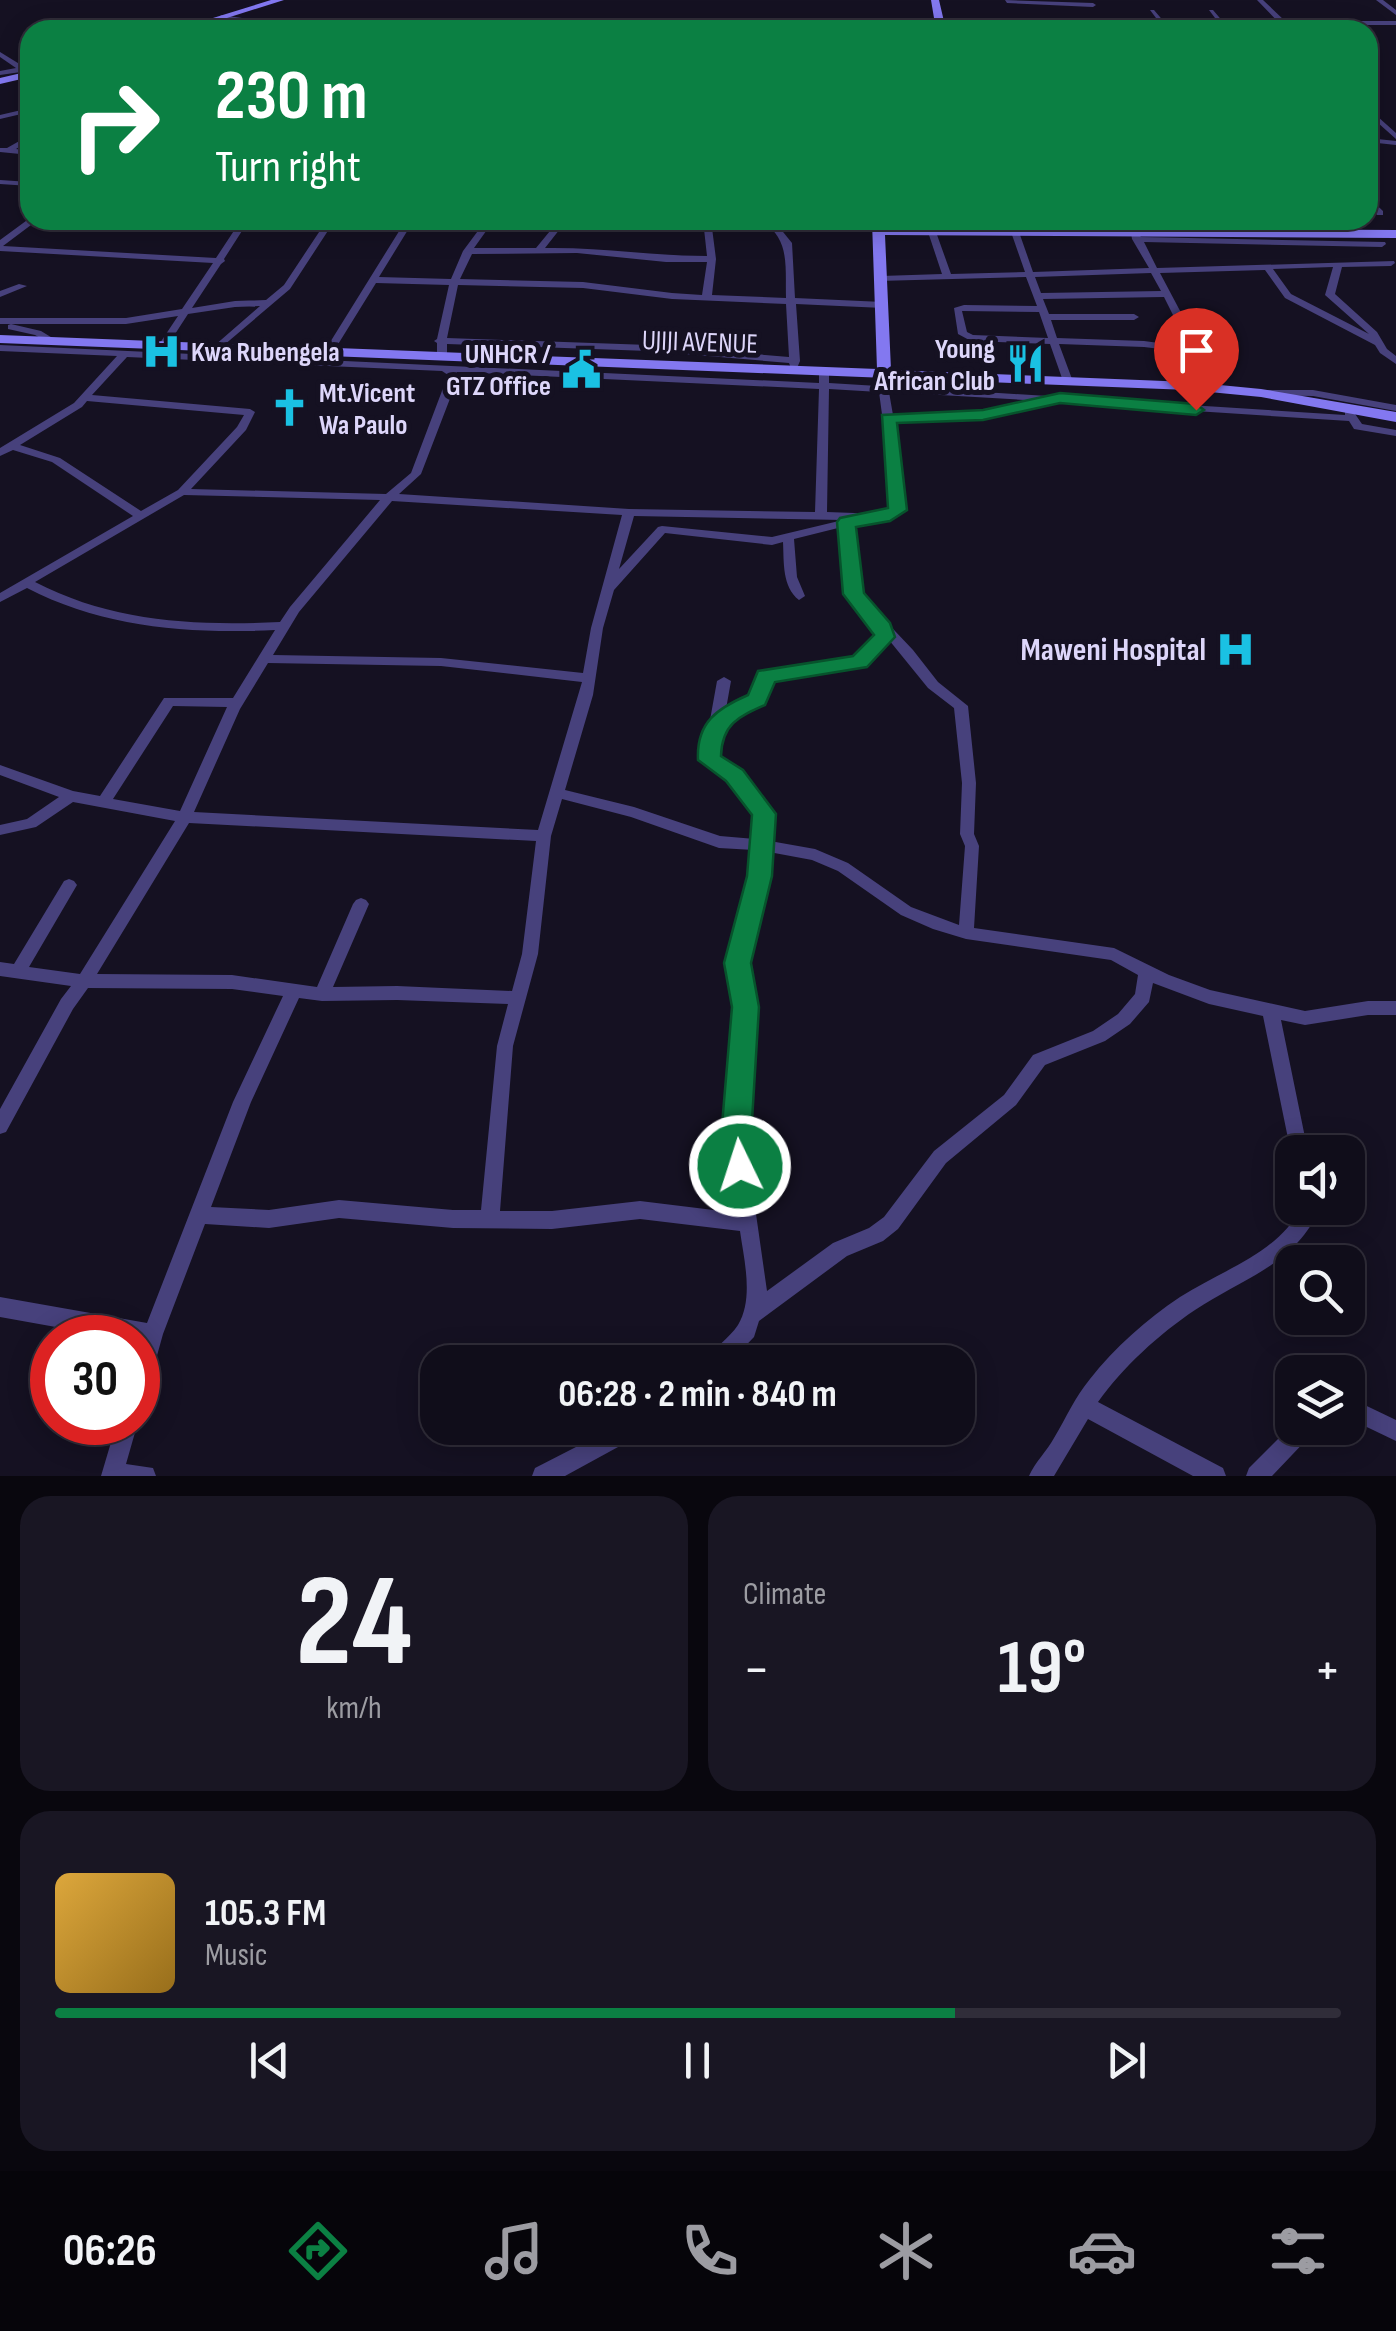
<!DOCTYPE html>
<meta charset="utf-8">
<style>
:root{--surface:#100d1a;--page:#191623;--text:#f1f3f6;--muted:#9c9ca2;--line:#302d39;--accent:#0b8043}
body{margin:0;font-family:"Sofia Sans Condensed",sans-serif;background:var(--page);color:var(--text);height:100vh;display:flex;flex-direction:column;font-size:38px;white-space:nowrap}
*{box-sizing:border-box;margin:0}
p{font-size:32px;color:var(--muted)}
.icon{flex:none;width:55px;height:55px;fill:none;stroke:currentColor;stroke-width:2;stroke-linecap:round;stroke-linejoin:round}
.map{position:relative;height:1476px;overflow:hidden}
.drawer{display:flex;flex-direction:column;gap:20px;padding:20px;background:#09070e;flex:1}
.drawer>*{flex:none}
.top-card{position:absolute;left:20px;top:20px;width:1358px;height:210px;border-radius:30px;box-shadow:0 5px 25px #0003,0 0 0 2px var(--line);background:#0b8043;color:#fff;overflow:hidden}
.controls{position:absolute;left:1275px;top:1135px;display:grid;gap:20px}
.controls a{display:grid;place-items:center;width:90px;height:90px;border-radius:20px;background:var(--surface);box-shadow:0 5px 25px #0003,0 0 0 2px var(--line);font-size:50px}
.speed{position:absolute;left:30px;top:1315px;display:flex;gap:20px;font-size:50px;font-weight:700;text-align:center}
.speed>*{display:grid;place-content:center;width:130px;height:130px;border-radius:50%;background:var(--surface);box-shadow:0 5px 25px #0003,0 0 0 2px var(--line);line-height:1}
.speed .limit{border:15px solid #d22;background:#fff;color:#111}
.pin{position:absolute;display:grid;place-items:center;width:85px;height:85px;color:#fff;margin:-102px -42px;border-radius:50% 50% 50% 0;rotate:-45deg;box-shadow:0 0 10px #0007}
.pin .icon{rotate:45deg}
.me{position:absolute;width:110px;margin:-55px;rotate:356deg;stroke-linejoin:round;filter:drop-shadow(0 0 8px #0008)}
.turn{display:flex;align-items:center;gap:35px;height:210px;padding:0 30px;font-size:45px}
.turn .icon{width:130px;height:130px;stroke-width:2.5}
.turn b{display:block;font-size:70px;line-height:85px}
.big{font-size:75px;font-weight:700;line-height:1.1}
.drawer .tile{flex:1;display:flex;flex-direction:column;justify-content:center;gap:15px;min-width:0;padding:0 35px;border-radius:30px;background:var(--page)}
.drawer .dial{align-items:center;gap:0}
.dial b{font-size:130px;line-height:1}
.song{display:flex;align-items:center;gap:30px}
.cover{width:120px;height:120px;border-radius:15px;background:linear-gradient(135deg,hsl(40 70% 55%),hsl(40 70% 35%))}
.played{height:10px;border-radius:5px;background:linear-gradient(90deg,var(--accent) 70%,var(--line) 70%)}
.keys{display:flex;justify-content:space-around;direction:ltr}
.heat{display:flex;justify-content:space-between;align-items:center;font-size:55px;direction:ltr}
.drawer .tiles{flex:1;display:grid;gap:20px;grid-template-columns:1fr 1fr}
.tile:last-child{grid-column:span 2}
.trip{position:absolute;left:420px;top:1345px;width:555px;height:100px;border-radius:30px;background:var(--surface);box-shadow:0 5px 25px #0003,0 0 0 2px var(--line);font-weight:700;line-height:100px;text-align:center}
.menu{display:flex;height:160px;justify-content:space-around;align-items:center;background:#06050a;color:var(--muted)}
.menu .icon{width:70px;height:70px}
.menu .on{color:var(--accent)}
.menu b{font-size:45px;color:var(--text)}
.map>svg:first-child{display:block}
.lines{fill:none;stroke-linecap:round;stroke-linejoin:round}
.street{fill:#47417c;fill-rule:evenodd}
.secondary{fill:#8378f0;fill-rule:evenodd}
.route{fill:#0b8043;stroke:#07532c;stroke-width:2.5}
.labels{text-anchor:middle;stroke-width:10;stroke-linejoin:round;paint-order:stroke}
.far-street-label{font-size:28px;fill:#ddd6fa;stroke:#151122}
.far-poi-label{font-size:28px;font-weight:bold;fill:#ddd6fa;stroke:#151122;text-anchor:end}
.poi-label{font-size:32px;font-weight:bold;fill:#ddd6fa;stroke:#151122;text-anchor:end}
</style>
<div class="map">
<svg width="1396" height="1476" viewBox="0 0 1396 1476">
<rect width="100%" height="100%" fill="#151122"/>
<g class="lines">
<!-- street -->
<path class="street" d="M1005,0L1093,3L1096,5L1093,7L1007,3Z
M1257,0H1263L1285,21H1396V25H1288L1292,29L1286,30Z
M1376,0H1383L1396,10V15Z
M1150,10H1154L1171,30H1165Z
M1209,10H1213L1230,30H1224Z
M221,15L312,28L315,30H299L219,18Z
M942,18L1106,20L1109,22L1106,24L940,21Z
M495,19L500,20L486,30H479Z
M102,21L107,22L99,30H92Z
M0,52L26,68L30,76L21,72L0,75V71L16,68L0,57Z
M30,108V112L0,119V115Z
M1368,108L1396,133V139L1368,114Z
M30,135V140L16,149L30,151V155L0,152V148H7Z
M1368,138L1396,141V145L1368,142Z
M0,180L30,182V186L0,184Z
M1368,197L1383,211V215H1377L1368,204Z
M30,218V220H161L157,223L120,227L35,222L3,246L216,258L241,220H249L224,259L225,261L221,264L192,308L235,301L266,300L284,285L327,220H335L290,289L217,351L214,350V346L260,306L235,307L188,314L166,348L163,349L158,346L178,316L126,324H0V318H126L182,309L213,263L0,251V240Z
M406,220H414L379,277L451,279L463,251L486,220H494L474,248H536L559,220H567L545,248C600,247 653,256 707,256L703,220H711L716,259L712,295L786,298C785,266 791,236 758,220H772L792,225L879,227L882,228V232L792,231L779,227L792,243L795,298L883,302L888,305L883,308L796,304L800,361L797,368H791L789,363L649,351L447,344V356L442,359L437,356V343L434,341L437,339L449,285L376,283L332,354H326L324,352ZM577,253L666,262H707L702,295L672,293L583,282L460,279L472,254ZM458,285L583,288L672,299L786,304L789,357L649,345L447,338Z
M1162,220H1170L1177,233L1176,235H1170Z
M932,229L936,232L951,274L1025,272L1011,232L1015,229L1019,232L1033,272L1149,268L1132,239L1131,233L1135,230L1141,237L1385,242L1386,244L1382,247L1144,242L1157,268L1394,261L1395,263L1391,266L1342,267L1335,294L1377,332L1387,349L1396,356V364L1380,353L1375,345L1285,298L1265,270L1160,273L1205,358L1203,371L1193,388L1189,389L1184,386C1190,376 1199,365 1193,353L1144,347L1059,344L1072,379L1063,381L1050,344L971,341L958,334L954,308L964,305L1037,306L1026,277L878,281L877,279L881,276L942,274L928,232ZM1333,267L1325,295L1369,334L1291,294L1273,269ZM1151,273L1161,291L1041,293L1035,277ZM1164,297L1189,347L1144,341L1057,338L1051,320H1134L1139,317L1134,314H1049L1043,299ZM962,311L1039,312L1048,338L973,335L967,332Z
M19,284L27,286L0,297V291Z
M11,324L41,331L59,342L51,344L35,335L8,329V325Z
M0,345L819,383V370L824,367L829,370V383L878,386V382L883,379L887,380L889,386L1345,415V411H1353L1362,424L1396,430V436L1354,429L1349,421L1056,402L1051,405L983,418L894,421L906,504L904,510L884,520H858L857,523L853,524L859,593L913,650L938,682L968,706L976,783L974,834L979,846L974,928L1114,948L1169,975L1210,990L1305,1011L1368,1001H1396V1015H1368L1305,1025L1281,1020L1308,1152H1292V1158L1263,1016L1209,1004L1153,983L1149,1002L1130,1024L1105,1041L1045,1065L1016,1105L946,1163L898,1229L883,1241L847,1256L759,1321L754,1337L730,1362H707C713,1347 729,1339 738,1325C754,1298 744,1260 740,1231L640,1219L552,1229L453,1228L339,1218L269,1228L205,1224L163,1334L148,1388L145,1395L138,1398V1354L141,1342L138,1341V1338H117L0,1317V1297L147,1323L233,1102L283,996L232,989L88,988L73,1009L6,1132L0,1134V1109L61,999L71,986L0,976V962L14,964L64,881L69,879L74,881L77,885L29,967L80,974L175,821L73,802L36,827L0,835V825L27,819L59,797L0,775V765L73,791L100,796L164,698H233L275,630C189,634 104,628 27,588L0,602V593L133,516L52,462L13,450L0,456V448L74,403L117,356L0,351ZM127,357L442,371L448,375L411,473L386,494L191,489L246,430L255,412L250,409L92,395ZM457,372L819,389L815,512L629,509L399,494L421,474L456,383ZM829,389L879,392L894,504L893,508L882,514L827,512ZM889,392L1042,401L983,412L893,415ZM87,401L244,415L237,427L178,490L141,511L60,458L20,445L82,407ZM184,495L380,500L290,607L280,622C195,626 112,622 35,582ZM392,501L622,515L591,628L583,673L441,658L273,655L299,612ZM634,516L843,520L772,537L662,526L658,527L619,569ZM842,527L847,594L877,629L878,636L856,658L764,672L752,697L726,709L731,681L724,677L717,681L703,759C730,787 760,791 755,839L720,836L634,807L565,790L593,695L603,628L614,590L665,533L772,545L783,542C784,562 782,587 799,600L805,596L797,577L794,539ZM889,640L928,688L954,708L962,783L960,834L965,846L959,925L911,907L848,863L815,849L770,841C773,800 750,778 717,757L723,726L733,716L762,703L774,679L865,665ZM268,663L441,666L582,682L538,830L194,812L240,709ZM173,706L227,707L180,811L113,799ZM562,799L631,817L719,848L754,850L751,876L730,963L738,1007L727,1137L738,1213L640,1201L552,1211H500L513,1046L538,954L551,836ZM189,823L536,841L522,954L512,991L397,986L333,987L369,904L366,900L361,898L356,900L353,904L317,987L232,975L97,974ZM769,852L812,860L838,871L901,915L933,929L966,939L1111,960L1138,975L1135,994L1118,1014L1093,1031L1033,1055L1004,1095L934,1151L884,1217L869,1228L833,1243L767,1291L745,1137L754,1007L746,963L767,876ZM299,998L322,1001L397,1000L508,1004L497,1046L481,1210H453L339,1200L269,1210L211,1207L251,1102Z
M1262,390H1313L1396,405V411L1313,396L1258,395L1257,393Z
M1301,1208H1320C1295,1265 1243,1278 1195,1310C1159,1334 1123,1367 1098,1402L1223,1468L1226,1476H1193L1088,1419L1054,1476H1029C1035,1462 1047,1451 1054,1438C1066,1418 1075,1397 1090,1379C1114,1348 1147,1319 1180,1297C1222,1270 1277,1254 1301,1208Z
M1348,1397L1396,1420V1441L1348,1418Z
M138,1420V1422L126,1464L153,1468L156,1476H101L117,1422H138Z
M1292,1425V1428H1314L1311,1435L1272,1476H1246L1249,1468Z
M613,1428H643L640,1435L565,1476H532L535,1468Z"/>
<!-- secondary -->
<path class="secondary" d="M271,0H284L189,30H174Z
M931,0H939L946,30H936Z
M30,71V77L0,84V78Z
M883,220L884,227L1396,230V238L885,235L891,370L1189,382L1261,389L1396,412V422L1261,397L1189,390L0,343V335L877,369L872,221Z"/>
</g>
<!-- route -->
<path class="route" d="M1060,393L1196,404L1204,410L1196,415L1060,403L983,420L897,423L907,510L890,521L856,527L864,593L890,623L895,637L867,667L775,682L765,705C738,717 722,724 721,756L743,770L776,814L772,876L751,963L759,1007L751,1137L755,1166L751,1176L740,1180L730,1176L721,1137L732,1007L724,963L747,876L752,815L726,781L698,760C696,722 718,708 748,695L758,671L853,656L874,635L843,594L837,522L840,518L888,508L882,415L983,410Z"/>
<!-- icons -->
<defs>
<symbol id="hospital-bare" viewBox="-9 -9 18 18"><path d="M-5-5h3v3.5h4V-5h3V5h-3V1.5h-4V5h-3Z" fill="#1ac1e3" stroke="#151122" stroke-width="2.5" paint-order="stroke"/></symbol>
<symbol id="restaurant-bare" viewBox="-9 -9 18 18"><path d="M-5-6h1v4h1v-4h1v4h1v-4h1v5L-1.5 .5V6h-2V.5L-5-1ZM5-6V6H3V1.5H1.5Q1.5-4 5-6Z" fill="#1ac1e3" stroke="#151122" stroke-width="2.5" paint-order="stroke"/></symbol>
<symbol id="civic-bare" viewBox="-9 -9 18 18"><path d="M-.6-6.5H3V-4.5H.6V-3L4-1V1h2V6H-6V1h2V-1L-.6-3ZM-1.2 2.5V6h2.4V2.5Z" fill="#1ac1e3" stroke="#151122" stroke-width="2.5" paint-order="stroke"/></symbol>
<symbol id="church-bare" viewBox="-9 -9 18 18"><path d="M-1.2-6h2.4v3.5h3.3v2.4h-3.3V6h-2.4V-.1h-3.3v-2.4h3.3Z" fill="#1ac1e3" stroke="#151122" stroke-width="2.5" paint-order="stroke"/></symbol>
</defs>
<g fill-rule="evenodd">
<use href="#hospital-bare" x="134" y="324" width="55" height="55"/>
<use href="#restaurant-bare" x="998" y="336" width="55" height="55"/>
<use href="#civic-bare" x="554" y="342" width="55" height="55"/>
<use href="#church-bare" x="262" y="380" width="55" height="55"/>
<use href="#hospital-bare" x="1208" y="622" width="55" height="55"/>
</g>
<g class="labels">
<!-- far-street labels -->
<g class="far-street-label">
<text transform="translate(700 341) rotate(2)" y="10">UJIJI AVENUE</text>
</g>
<!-- far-poi labels -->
<g class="far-poi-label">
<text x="995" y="358">Young<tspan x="995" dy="32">African Club</tspan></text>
<text x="191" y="361" text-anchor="start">Kwa Rubengela</text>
<text x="551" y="363">UNHCR /<tspan x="551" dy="32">GTZ Office</tspan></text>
<text x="319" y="402" text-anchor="start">Mt.Vicent<tspan x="319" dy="32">Wa Paulo</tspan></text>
</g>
<!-- poi labels -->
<g class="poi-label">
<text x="1206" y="660">Maweni Hospital</text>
</g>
</g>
</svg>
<div class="controls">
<a><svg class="icon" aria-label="sound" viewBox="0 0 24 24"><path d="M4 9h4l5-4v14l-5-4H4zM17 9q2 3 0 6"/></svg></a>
<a><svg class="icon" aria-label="search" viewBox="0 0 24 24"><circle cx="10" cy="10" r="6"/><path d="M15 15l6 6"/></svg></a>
<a><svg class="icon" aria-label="layers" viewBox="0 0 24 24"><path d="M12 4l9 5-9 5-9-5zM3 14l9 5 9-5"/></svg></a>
</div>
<div class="speed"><div class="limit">30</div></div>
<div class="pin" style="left:1196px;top:410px;background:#d93025"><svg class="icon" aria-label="arrive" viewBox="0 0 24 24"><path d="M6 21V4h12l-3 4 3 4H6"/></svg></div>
<svg class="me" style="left:740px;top:1166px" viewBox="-20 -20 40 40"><circle r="17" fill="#0b8043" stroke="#fff" stroke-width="3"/><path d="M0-11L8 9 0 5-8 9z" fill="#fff"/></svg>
<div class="trip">06:28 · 2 min · 840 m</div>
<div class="top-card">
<div class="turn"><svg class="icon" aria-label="right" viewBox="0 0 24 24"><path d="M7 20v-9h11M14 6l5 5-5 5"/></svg><div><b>230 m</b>Turn right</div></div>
</div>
</div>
<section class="drawer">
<div class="tiles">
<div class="tile dial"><b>24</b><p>km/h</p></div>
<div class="tile"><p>Climate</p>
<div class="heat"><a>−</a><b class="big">19°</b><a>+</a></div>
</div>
<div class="tile">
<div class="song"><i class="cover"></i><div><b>105.3 FM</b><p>Music</p></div></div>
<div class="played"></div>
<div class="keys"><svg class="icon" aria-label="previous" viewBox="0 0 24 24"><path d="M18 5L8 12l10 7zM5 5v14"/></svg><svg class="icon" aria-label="pause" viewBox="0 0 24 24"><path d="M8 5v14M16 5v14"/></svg><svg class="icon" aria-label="next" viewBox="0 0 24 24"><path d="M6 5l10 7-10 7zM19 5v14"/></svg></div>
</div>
</div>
</section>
<nav class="menu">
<b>06:26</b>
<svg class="icon on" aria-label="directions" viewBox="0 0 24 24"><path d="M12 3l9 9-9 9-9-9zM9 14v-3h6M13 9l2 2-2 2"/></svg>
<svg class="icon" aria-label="music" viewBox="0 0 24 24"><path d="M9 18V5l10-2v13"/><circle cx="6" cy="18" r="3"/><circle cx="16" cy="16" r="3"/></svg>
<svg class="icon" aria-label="phone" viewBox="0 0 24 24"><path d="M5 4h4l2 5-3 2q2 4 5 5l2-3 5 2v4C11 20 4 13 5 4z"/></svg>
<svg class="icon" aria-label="climate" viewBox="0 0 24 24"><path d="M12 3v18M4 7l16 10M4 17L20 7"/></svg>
<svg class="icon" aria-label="car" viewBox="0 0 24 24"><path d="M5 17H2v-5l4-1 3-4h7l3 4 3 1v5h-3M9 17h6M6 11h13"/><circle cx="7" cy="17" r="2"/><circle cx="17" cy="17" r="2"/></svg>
<svg class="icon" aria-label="filters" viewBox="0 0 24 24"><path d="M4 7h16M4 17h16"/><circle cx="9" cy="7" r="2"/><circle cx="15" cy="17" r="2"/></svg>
</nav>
